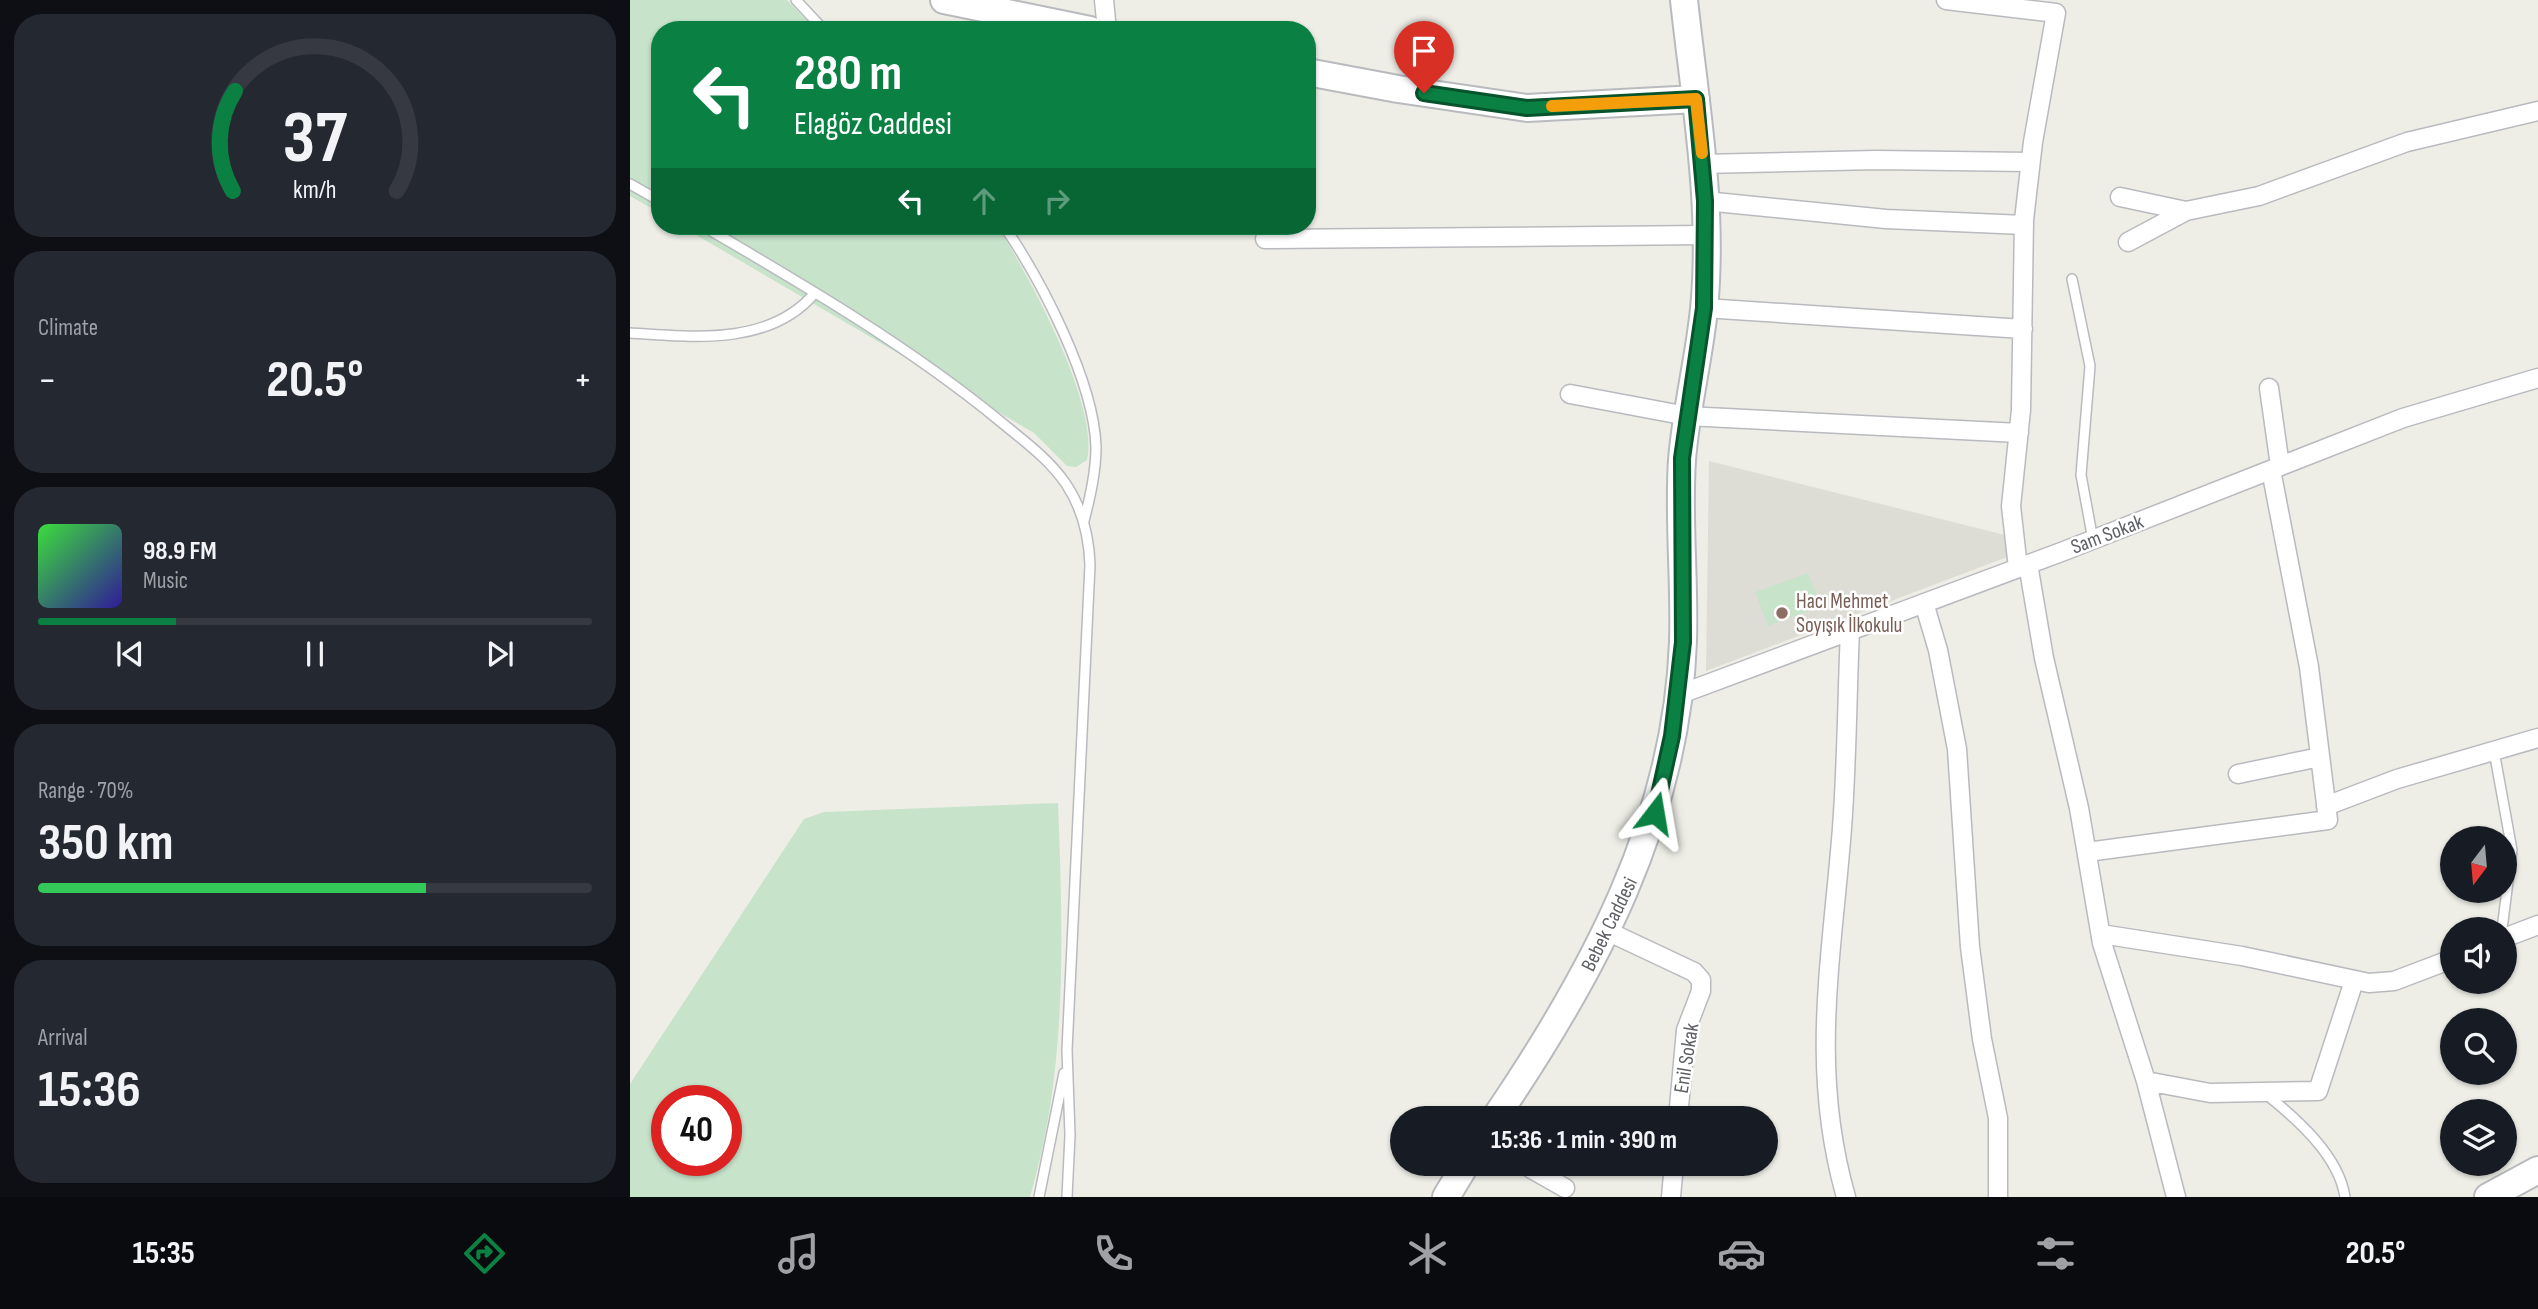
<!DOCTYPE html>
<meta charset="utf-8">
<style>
:root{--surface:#171b24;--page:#242831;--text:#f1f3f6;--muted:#9ea1a6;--line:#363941;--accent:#0b8043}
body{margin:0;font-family:"Sofia Sans Condensed",sans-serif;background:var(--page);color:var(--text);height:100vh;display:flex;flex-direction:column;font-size:26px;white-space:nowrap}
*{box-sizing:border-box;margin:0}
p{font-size:23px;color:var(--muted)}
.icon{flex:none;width:38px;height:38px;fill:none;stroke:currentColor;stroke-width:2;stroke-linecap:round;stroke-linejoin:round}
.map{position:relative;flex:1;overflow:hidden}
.details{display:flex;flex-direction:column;gap:14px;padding:14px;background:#0d0f14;width:630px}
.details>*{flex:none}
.banner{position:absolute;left:21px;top:21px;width:665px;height:214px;border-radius:28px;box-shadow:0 2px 5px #0004;background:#0b8043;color:#fff;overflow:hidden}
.needle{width:46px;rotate:196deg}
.fabs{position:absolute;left:1810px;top:826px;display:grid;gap:14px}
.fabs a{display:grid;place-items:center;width:77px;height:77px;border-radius:50%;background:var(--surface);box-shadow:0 2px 5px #0004;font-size:35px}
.speed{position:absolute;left:21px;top:1085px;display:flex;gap:14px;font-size:35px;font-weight:700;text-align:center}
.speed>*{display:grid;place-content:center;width:91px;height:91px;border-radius:50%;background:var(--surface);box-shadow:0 2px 5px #0004;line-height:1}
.speed .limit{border:10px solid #d22;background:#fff;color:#111}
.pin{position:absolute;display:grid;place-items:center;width:60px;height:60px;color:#fff;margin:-72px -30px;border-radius:50% 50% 50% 0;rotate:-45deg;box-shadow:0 0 7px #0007}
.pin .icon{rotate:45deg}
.me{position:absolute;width:77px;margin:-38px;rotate:14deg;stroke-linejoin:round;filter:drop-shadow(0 0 5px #0008)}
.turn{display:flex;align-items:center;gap:24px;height:147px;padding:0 28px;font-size:32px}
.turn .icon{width:91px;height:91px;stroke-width:2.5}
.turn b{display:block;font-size:49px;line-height:60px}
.lanes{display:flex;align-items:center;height:66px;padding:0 28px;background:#0003;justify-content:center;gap:35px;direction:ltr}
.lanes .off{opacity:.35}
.big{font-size:52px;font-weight:700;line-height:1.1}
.details .widget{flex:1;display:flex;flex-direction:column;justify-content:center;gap:10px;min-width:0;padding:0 24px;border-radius:28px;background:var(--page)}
.details .dial{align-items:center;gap:0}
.dial svg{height:182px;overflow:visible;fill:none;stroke:var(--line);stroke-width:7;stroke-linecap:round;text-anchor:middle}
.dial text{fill:var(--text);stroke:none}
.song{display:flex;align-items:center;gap:21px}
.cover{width:84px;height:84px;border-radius:10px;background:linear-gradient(135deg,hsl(120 70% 55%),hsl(250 70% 35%))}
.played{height:7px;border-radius:4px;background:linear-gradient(90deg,var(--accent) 25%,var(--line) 25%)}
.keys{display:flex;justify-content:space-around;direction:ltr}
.heat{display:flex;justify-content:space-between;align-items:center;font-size:38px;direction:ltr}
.charge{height:10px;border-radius:5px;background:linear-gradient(90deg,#34c759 70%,var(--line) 0)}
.trip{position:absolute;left:760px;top:1106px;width:388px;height:70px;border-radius:35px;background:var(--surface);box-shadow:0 2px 5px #0004;font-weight:700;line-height:70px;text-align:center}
.tabs{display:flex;height:112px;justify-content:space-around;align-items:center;background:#090b0e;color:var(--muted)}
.tabs .icon{width:49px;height:49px}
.tabs .current{color:var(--accent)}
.tabs b{font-size:32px;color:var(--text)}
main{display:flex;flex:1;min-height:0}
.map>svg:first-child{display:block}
.education{fill:#deddd5}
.green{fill:#c7e3ca;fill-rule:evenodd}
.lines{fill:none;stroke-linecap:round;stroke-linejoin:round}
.lane-casing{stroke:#b9babf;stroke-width:12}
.street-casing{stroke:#b9babf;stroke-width:21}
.secondary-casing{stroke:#b8babe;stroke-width:30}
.lane{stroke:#fff;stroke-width:9}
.street{stroke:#fff;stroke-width:18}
.secondary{stroke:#fff;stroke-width:26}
.route-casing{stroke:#07532c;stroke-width:18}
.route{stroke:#0b8043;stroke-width:12}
.slow{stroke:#f59e0b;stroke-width:12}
.education-dot{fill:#8d6e63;stroke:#fff;stroke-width:2.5}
.labels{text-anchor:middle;stroke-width:5;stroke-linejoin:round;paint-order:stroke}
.street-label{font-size:21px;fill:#5e6065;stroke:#fff}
.education-label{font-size:21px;fill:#785e54;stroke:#fff;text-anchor:start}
</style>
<main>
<section class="details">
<div class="widget dial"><svg viewBox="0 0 100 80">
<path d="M14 69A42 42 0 1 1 86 69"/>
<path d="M14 69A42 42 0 0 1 15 25" stroke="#0b8043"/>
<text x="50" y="56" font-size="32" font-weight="700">37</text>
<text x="50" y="72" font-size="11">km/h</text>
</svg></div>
<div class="widget"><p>Climate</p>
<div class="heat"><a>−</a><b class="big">20.5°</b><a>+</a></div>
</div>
<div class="widget">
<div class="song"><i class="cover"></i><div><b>98.9 FM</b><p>Music</p></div></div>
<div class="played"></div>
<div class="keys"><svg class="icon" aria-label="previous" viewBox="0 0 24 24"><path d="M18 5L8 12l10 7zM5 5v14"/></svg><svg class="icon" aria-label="pause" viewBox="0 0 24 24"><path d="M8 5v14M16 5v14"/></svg><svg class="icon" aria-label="next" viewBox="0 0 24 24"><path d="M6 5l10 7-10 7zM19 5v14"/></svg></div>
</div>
<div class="widget"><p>Range · 70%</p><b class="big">350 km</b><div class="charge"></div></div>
<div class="widget"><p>Arrival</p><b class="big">15:36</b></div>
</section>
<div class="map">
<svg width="1908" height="1197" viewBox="0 0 1908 1197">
<rect width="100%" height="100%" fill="#eeeee7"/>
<!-- education -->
<path class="education" d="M1079,461L1375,535L1380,556L1076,671Z"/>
<!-- green -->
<path class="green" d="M0,0H157L186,30H30V213L0,196Z
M51,226H367C397,272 470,405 457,460L446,467L437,466L404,433Z
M1178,573L1191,606L1138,626L1125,592Z
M428,803C433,936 438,1068 400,1197H0V1084L174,819L194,812ZM37,1101H96V1160H37Z"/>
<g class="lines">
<defs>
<path id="lane" d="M166,0L194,30
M0,184L30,201
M73,226C174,285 280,347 371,422C394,441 419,459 436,484C452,508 459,536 460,565L437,1050L440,1135L437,1197
M374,226C411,280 464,381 466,447C466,472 460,497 454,521
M1442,279L1460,366L1451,475L1463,540
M0,333C63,337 139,346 184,294
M1864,751L1882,850L1872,929
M1637,1095C1667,1119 1709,1156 1715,1197
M409,1197L434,1073"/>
<path id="street" d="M474,0L477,30
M1316,0L1426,13L1403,142L1394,220L1391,410L1381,506L1388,568
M1073,164L1246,160L1400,162
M1490,197L1556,211
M1075,201L1256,219L1394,225
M635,239L1075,235
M1498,242L1556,211L1629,196L1777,142L1908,111
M1074,308L1393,329
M1639,388L1650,466
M940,394L1057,416L1389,433
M1398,564L1414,658L1449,808L1472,943L1516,1081L1546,1197
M1294,603L1308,650L1327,749L1340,947L1352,1039L1368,1118V1197
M1048,695L1434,551L1773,418L1908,378
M1608,774L1690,757
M1696,806L1767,779L1908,738
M1457,852L1698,820L1679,667L1641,470
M977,931L1064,972L1071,980V991L1056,1030L1048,1118
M1471,934L1612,956L1739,983L1764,981L1822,959
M1874,938L1908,925
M1516,1081L1580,1093L1688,1091L1724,981
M893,1164L935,1188
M1041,1197L1044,1164
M1216,1197C1179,1068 1202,958 1212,828C1217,762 1217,696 1220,631"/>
<path id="secondary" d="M314,0L460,30
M677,72L768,89L897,108L1066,99
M865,1118C963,974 1047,819 1053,641C1055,580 1048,520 1052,460C1056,409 1069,359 1074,309C1084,206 1065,102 1054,0
M816,1197L836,1164
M1858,1197L1908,1170"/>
</defs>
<!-- lane casing -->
<use href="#lane" class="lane-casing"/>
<!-- street casing -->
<use href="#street" class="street-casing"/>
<!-- secondary casing -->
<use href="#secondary" class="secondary-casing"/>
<!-- lane -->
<use href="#lane" class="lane"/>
<!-- street -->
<use href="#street" class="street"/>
<!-- secondary -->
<use href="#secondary" class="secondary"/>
</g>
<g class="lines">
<defs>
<path id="route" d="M794,93L897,108L1066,99L1075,201L1074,308L1052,458L1053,642L1042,736L1025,813"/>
</defs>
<!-- route casing -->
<use href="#route" class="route-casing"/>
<!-- route -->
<use href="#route" class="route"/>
<!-- slow -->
<path class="slow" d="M922,106L1066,99L1072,153"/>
</g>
<!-- markers -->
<circle class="education-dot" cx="1152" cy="613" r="7"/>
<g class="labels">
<!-- street labels -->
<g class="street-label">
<text transform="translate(1477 534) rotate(-21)" y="7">Sam Sokak</text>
<text transform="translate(979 924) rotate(-64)" y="7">Bebek Caddesi</text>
<text transform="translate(1056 1058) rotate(-81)" y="7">Enil Sokak</text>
</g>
<!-- education labels -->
<g class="education-label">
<text x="1166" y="608">Hacı Mehmet<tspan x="1166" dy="24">Soyışık İlkokulu</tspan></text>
</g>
</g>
</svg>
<div class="fabs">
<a><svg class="needle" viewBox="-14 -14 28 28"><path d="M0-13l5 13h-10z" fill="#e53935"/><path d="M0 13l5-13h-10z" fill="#9ea1a6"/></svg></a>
<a><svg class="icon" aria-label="sound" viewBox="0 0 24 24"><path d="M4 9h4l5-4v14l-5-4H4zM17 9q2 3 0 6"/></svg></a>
<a><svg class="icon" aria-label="search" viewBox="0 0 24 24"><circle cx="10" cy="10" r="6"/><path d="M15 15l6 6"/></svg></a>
<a><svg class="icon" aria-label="layers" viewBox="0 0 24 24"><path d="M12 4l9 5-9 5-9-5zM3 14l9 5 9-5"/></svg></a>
</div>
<div class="speed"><div class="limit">40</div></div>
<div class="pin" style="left:794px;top:93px;background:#d93025"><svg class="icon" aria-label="arrive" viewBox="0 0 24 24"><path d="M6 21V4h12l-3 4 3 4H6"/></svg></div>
<svg class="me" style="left:1025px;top:813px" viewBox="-20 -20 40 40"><path d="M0-17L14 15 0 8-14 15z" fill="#0b8043" stroke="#fff" stroke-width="4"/></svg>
<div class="trip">15:36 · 1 min · 390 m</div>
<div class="banner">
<div class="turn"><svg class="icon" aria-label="left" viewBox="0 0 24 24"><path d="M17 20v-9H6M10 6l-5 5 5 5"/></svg><div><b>280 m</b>Elagöz Caddesi</div></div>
<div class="lanes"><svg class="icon" aria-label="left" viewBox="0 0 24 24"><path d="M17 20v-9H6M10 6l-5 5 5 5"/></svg><svg class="icon off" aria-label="ahead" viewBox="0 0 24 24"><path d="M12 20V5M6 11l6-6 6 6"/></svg><svg class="icon off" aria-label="right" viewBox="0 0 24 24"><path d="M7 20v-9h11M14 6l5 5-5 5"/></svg></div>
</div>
</div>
</main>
<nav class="tabs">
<b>15:35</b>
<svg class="icon current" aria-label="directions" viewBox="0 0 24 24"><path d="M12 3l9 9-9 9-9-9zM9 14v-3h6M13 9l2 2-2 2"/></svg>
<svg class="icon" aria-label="music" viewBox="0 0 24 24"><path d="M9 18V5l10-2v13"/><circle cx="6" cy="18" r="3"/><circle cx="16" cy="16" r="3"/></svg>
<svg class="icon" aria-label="phone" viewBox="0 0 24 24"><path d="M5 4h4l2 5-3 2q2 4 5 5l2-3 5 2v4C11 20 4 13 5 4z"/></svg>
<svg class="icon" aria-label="climate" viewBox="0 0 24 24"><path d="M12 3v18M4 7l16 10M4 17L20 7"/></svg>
<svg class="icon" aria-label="car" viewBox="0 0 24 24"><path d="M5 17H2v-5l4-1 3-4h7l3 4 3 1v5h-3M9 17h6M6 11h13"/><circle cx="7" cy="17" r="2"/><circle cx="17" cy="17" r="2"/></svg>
<svg class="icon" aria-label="filters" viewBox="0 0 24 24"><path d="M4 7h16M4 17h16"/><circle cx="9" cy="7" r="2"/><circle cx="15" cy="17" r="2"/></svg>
<b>20.5°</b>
</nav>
